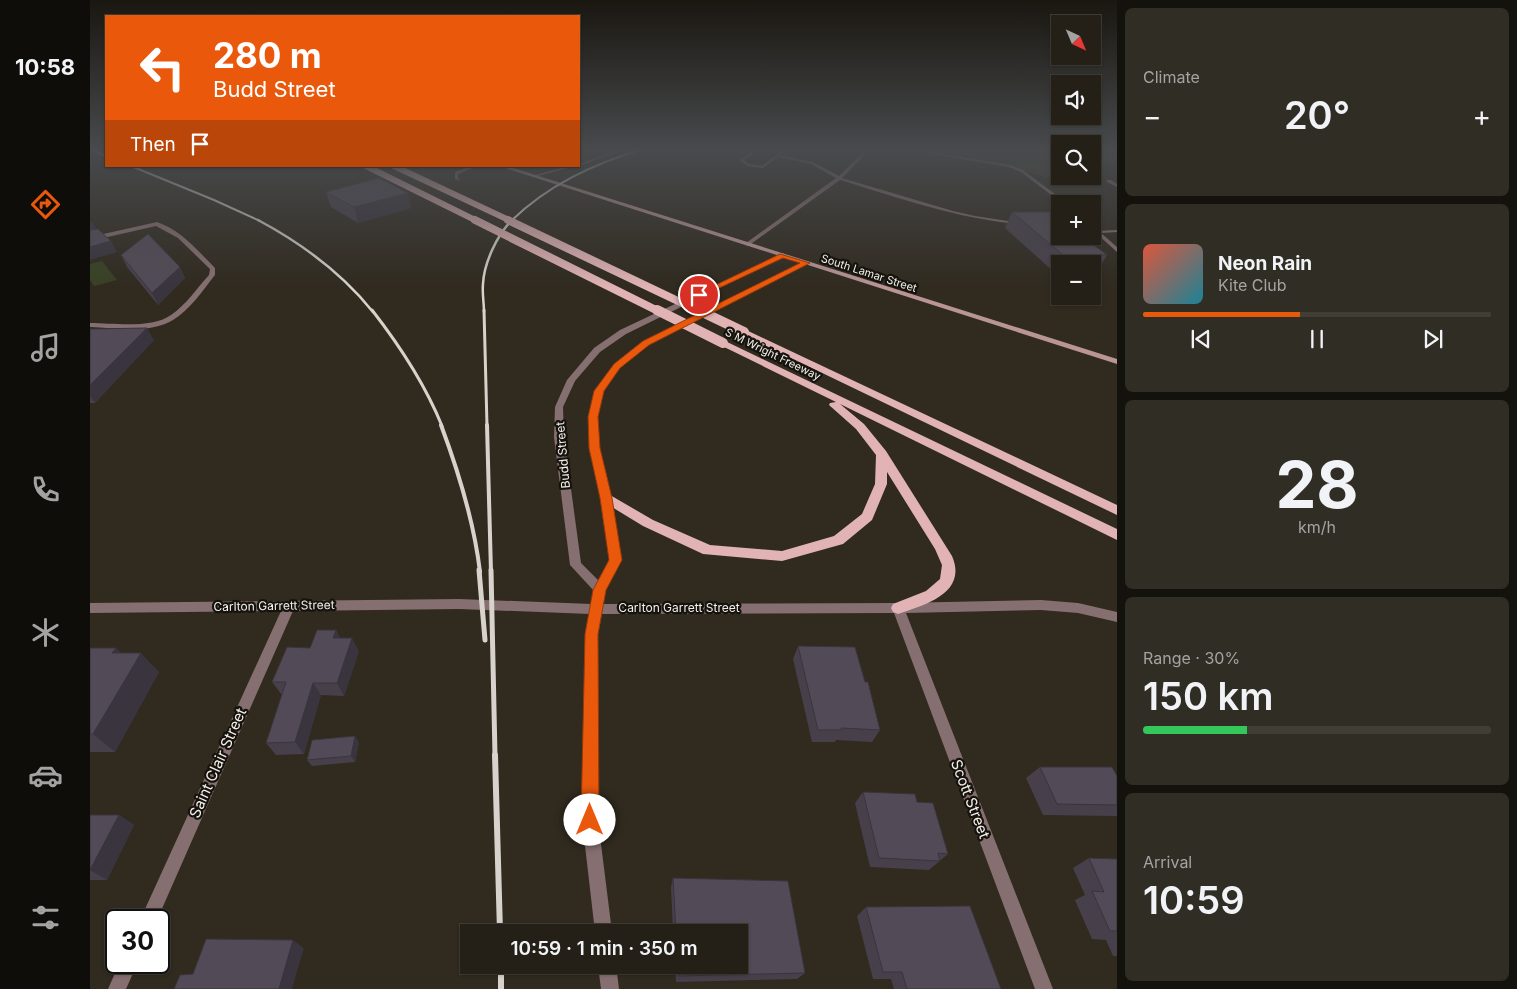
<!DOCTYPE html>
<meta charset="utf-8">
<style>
:root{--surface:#242017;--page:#302d24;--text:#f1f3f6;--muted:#a3a3a1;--line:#413e36;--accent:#ea580c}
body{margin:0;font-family:Inter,sans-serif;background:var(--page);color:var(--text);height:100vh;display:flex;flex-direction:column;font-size:19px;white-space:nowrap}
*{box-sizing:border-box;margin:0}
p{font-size:16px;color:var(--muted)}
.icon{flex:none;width:28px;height:28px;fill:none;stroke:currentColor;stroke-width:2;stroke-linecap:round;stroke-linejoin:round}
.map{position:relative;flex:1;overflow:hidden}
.sheet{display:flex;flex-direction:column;gap:8px;padding:8px;background:#14120d;width:400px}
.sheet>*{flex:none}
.hud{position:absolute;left:15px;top:15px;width:475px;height:152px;border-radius:0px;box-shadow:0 1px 4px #0004,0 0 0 1px var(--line);background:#ea580c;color:#fff;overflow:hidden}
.needle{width:32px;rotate:136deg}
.buttons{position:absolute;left:961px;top:15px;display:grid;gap:10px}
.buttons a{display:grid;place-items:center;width:50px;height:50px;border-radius:0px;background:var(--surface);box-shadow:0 1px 4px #0004,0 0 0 1px var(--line);font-size:25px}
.speed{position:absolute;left:15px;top:909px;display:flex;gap:10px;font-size:25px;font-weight:700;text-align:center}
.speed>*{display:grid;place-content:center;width:65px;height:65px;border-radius:50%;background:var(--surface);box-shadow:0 1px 4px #0004,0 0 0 1px var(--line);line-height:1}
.speed .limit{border:2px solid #111;border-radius:8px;background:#fff;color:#111}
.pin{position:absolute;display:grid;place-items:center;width:42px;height:42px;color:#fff;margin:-21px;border:2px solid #fff;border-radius:50%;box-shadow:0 1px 5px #0007}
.me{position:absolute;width:55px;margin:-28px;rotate:0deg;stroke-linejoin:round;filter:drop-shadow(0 0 4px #0008)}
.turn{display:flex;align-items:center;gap:18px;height:105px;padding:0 25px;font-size:22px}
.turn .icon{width:65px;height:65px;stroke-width:2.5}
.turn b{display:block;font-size:35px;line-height:42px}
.then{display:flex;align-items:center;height:48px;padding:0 25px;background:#0003;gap:10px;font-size:19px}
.big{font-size:38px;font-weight:600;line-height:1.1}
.sheet .widget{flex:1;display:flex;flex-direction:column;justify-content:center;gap:8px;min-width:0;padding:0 18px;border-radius:8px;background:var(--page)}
.sheet .dial{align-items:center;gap:0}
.dial b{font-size:65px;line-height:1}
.song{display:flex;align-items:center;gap:15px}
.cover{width:60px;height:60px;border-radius:8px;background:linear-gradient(135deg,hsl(10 70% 55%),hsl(190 70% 35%))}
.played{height:5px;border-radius:2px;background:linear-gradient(90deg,var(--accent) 45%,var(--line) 45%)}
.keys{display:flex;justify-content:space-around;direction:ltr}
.heat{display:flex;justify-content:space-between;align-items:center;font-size:28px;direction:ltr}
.charge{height:8px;border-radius:4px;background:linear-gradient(90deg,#34c759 30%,var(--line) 0)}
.trip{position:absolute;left:370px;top:924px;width:288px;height:50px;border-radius:0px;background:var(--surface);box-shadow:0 1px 4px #0004,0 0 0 1px var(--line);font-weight:600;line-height:50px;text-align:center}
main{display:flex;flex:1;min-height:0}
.menu{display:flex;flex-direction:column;width:90px;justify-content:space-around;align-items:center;background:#0e0d09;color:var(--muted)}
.menu .icon{width:35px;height:35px}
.menu .on{color:var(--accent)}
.menu b{font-size:22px;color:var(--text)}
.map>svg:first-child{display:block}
.green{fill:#384123}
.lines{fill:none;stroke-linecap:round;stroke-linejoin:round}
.lane{fill:#866f70;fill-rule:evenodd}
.street{fill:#866f70;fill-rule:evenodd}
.secondary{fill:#b99596;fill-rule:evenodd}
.primary{fill:#e1b3b4;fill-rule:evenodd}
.rail-far5{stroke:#d7d3cc;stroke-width:2}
.rail-far4{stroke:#d7d3cc;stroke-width:2.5}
.rail-far3{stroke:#d7d3cc;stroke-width:3}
.rail-far2{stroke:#d7d3cc;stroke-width:4}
.rail-far1{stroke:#d7d3cc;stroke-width:5}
.rail{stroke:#d7d3cc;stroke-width:6}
.primary-bridge-far2{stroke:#e1b3b4;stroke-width:6}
.primary-bridge-far1{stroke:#e1b3b4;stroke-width:8}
.primary-bridge{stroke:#e1b3b4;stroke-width:10}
.wall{fill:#47404b}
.shaded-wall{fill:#39343d}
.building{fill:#524b57;stroke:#39343d}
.route{fill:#ea580c;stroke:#983908}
.labels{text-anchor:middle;stroke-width:4.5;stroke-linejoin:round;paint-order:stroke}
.far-street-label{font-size:11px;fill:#f3efe8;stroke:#16130e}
.street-label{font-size:12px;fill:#f3efe8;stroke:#16130e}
.near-street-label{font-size:15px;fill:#f3efe8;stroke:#16130e}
</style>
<main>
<nav class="menu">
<b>10:58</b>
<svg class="icon on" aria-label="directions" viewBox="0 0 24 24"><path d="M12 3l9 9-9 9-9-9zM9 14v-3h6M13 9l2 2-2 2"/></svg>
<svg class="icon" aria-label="music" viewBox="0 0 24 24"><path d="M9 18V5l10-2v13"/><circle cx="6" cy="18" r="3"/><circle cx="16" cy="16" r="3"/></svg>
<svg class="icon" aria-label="phone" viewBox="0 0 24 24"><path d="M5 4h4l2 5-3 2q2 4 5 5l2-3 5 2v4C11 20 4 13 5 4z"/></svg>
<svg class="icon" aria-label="climate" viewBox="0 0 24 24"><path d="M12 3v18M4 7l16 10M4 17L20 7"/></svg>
<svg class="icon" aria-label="car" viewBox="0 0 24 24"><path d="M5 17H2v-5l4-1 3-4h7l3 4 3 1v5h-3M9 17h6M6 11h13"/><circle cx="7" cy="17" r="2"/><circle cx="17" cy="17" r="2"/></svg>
<svg class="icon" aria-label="filters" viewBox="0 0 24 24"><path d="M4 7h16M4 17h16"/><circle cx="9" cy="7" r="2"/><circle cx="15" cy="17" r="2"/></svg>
</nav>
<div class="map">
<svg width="1027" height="989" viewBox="0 0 1027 989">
<rect width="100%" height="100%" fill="#302a1f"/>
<!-- green -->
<path class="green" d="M837,149H970V170L958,178L904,163Z
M1003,149H1027V165L1003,164Z
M12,261L27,280L4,286L0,280V264Z"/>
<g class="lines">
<!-- lane -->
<path class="lane" d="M530,149H537L489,166V164Z
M667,149H672L654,160L659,164L672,166L693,149H698L690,155L723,162L749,176L775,150L767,149L829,150L920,165L933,170L978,204H973L931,172L919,167L829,152L780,150L752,178L863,211L885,216L932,223L930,224C868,219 809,198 750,180L658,246L656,245V243L746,178L721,164L688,157L673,168L657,166L649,160Z
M381,166H387L368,174V178L371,181L365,179V172Z
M478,166H486L444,177L442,176Z
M1017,180H1021L1027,184V187L1017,182Z
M1027,230V232L1011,233L1027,247V252L1005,232L1007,231Z"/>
<!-- street -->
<path class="street" d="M67,222C91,230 108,251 125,268V275C113,290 100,310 83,320C60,334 26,328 0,327V323C24,323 61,329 81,315C96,305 107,288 119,275L120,269L88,238L66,226L0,241V237Z
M693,253L696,255L695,256L536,334L510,352L485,381L473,407L474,437L491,563L509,581L520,560L511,498L499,449V417L505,391L524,364L553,341L714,262H718V264L559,345L530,368L513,391L507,417L509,449L521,498L532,560L516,590L513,604L808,603L951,600L988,603L1027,612V622L988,613L951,610L816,613L963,989H945L804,613L512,614L508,634V820L522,932H505L492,820L496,634L500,614L369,609L203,611L67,920H50L191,611L0,613V603L369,599L502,604L504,591L480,565L464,437L465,407L477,380L504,348L530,330Z
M30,962H48L36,989H18Z
M508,965H526L529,989H511Z"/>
<!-- secondary -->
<path class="secondary" d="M409,166H417L1027,359V364Z"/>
<!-- primary -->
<path class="primary" d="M654,329L1027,505V515L651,334V330Z
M633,340L1027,529V540L750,404L774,424L796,451L862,556C878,593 835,605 808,614L803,612L801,608L803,604L836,591L850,579L852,565L845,549L797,472V484L782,520L753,544L692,561L613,554L553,526L512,501L510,498L512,495H520L563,520L620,545L692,551L744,536L772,514L785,484L786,455L766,429L739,405L740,403L746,402L630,345L628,343Z"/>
<!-- rail-far5 -->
<path class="rail-far5" d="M1,149L16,156
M41,166L124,200L170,221
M421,221C458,185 503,164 553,149"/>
<!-- rail-far4 -->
<path class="rail-far4" d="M168,220C211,243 252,273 283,312
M394,312C394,303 392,293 393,284C394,263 407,235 422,220"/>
<!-- rail-far3 -->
<path class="rail-far3" d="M282,310C310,346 335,384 352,426
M394,310L397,426"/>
<!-- rail-far2 -->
<path class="rail-far2" d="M351,425C369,473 384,521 390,572
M397,425L401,572"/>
<!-- rail-far1 -->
<path class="rail-far1" d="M389,570L395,640
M401,570L405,756"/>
<!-- rail -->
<path class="rail" d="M405,755L410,932
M411,965V989"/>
<!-- primary-bridge-far2 -->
<path class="primary-bridge-far2" d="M276,166L387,221
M304,166L421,221"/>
<!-- primary-bridge-far1 -->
<path class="primary-bridge-far1" d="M385,220L570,312
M418,220L611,312"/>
<!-- primary-bridge -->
<path class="primary-bridge" d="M567,310L633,343
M608,310L654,332"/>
</g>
<!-- wall -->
<path class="wall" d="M236,192L318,193L321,208L268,223L241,207Z
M922,212L1017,255L1007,272H1002V264H970V272H964L915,228Z
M31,255L90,267L95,278L68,305L37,267Z
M0,329L64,340L5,403H0Z
M246,630L250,638L269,651L254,696L231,695L214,754L186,755L176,743L192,695L182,682Z
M708,646L775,682L790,730L782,742L746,740L745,742H722L703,659Z
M0,648H26L31,653L69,672L25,752H0Z
M269,742L265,762L222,766L217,760Z
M950,767L1027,776V816L953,815L936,778Z
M773,792L827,802L858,854L839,870L780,867L765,803Z
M0,815H29L44,825L17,880H0Z
M999,858L1027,859V956H1023L1016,940L1002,939L985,900L995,895L983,868Z
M583,878L715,973L707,979L586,982L585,965H649V932H583L581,887Z
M776,907L911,989H804L801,979H783L767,916Z"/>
<!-- shaded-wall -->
<path class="shaded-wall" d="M318,193L321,208L268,223L264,207Z
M2,222L8,233L0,235V223Z
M21,241L27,252L0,260V247Z
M90,267L95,278L68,305L62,293Z
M57,328L64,340L5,403L0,396V385Z
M246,630L253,644L243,638Z
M262,638L269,651L254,696L247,683Z
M26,648L44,666L51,653L69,672L25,752L3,734L22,653Z
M223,683L231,695L214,754L205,742Z
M265,736L269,742L265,762L261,756Z
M29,815L44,825L17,880L0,870Z
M203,940L214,948L202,989H189Z"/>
<!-- building -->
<path class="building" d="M289,178L318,193L264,207L236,192Z
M922,212H960L970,220V236H992L1017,255H973Z
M8,229L21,241L0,247V230Z
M58,234L90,267L62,293L31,255Z
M57,328L0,385V329Z
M227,630H246L243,638H262L247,683H223L205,742L176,743L196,682H182L197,647L220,648Z
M708,646L765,647L775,682H778L790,730L751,728L752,730H728Z
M0,648H26L22,653H51L3,734H0Z
M265,736L261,756L217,760L222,740Z
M950,767H1022L1027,776V805L967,804Z
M773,792L825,794L827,802L843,803L858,854L848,853L850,861L789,858Z
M0,815H29L0,870Z
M999,858L1027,859V931H1020L1002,891L1014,892Z
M583,878L698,881L715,973L589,976L588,965H649V932H586Z
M880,906L911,989H817L812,972H793L776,907Z
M116,939L203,940L189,989H84L90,975L103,974Z"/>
<!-- sky -->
<linearGradient id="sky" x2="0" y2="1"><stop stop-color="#1a1711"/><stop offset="0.52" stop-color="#484a4d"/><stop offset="1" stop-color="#484a4d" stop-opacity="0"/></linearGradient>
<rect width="1027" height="288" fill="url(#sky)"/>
<!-- route -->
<path class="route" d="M690,254L720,263L559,345L530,368L514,391L508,417L510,448L522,498L532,560L516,590L508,634L509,820L506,826L500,829L494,826L491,820L495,634L503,590L519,560L510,498L499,448L498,417L504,391L524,364L553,341L710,263L693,258L612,296L605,295Z"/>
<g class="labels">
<!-- far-street labels -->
<g class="far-street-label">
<text transform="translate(779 273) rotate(18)" y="4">South Lamar Street</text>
<text transform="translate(683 354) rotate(26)" y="4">S M Wright Freeway</text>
</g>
<!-- street labels -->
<g class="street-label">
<text transform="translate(473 455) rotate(-95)" y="4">Budd Street</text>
<text transform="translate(184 606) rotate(-1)" y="4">Carlton Garrett Street</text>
<text x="589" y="612">Carlton Garrett Street</text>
</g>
<!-- near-street labels -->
<g class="near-street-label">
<text transform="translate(128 763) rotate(-66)" y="5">Saint Clair Street</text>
<text transform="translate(880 799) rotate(69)" y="5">Scott Street</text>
</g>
</g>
</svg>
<div class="buttons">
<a><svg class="needle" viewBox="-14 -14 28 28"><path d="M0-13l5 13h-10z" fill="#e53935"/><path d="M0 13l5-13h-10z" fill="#a3a3a1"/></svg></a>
<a><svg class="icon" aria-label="sound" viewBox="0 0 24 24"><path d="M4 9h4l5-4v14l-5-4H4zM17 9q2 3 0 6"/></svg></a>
<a><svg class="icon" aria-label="search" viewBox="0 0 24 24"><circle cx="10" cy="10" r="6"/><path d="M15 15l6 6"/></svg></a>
<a>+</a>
<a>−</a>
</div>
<div class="speed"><div class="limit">30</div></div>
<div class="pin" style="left:609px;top:295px;background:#d93025"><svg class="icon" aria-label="arrive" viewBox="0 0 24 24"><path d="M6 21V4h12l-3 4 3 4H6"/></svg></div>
<svg class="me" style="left:500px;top:820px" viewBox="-20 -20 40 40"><circle r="19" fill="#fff"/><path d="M0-13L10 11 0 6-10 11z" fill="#ea580c"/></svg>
<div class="trip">10:59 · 1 min · 350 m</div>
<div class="hud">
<div class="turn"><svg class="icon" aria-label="left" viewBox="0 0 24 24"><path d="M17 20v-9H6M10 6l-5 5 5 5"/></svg><div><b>280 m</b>Budd Street</div></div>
<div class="then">Then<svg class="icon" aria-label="arrive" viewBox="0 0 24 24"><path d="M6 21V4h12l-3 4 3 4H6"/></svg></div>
</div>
</div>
<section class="sheet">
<div class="widget"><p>Climate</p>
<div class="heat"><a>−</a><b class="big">20°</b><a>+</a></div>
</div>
<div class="widget">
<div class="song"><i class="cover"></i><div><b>Neon Rain</b><p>Kite Club</p></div></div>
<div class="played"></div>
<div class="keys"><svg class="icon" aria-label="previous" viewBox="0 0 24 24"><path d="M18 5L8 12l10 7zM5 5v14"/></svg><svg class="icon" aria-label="pause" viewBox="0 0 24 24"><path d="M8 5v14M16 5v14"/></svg><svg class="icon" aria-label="next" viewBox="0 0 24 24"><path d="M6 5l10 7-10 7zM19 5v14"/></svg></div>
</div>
<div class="widget dial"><b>28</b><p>km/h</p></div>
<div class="widget"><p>Range · 30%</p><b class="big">150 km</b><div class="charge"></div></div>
<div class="widget"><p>Arrival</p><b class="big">10:59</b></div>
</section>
</main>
